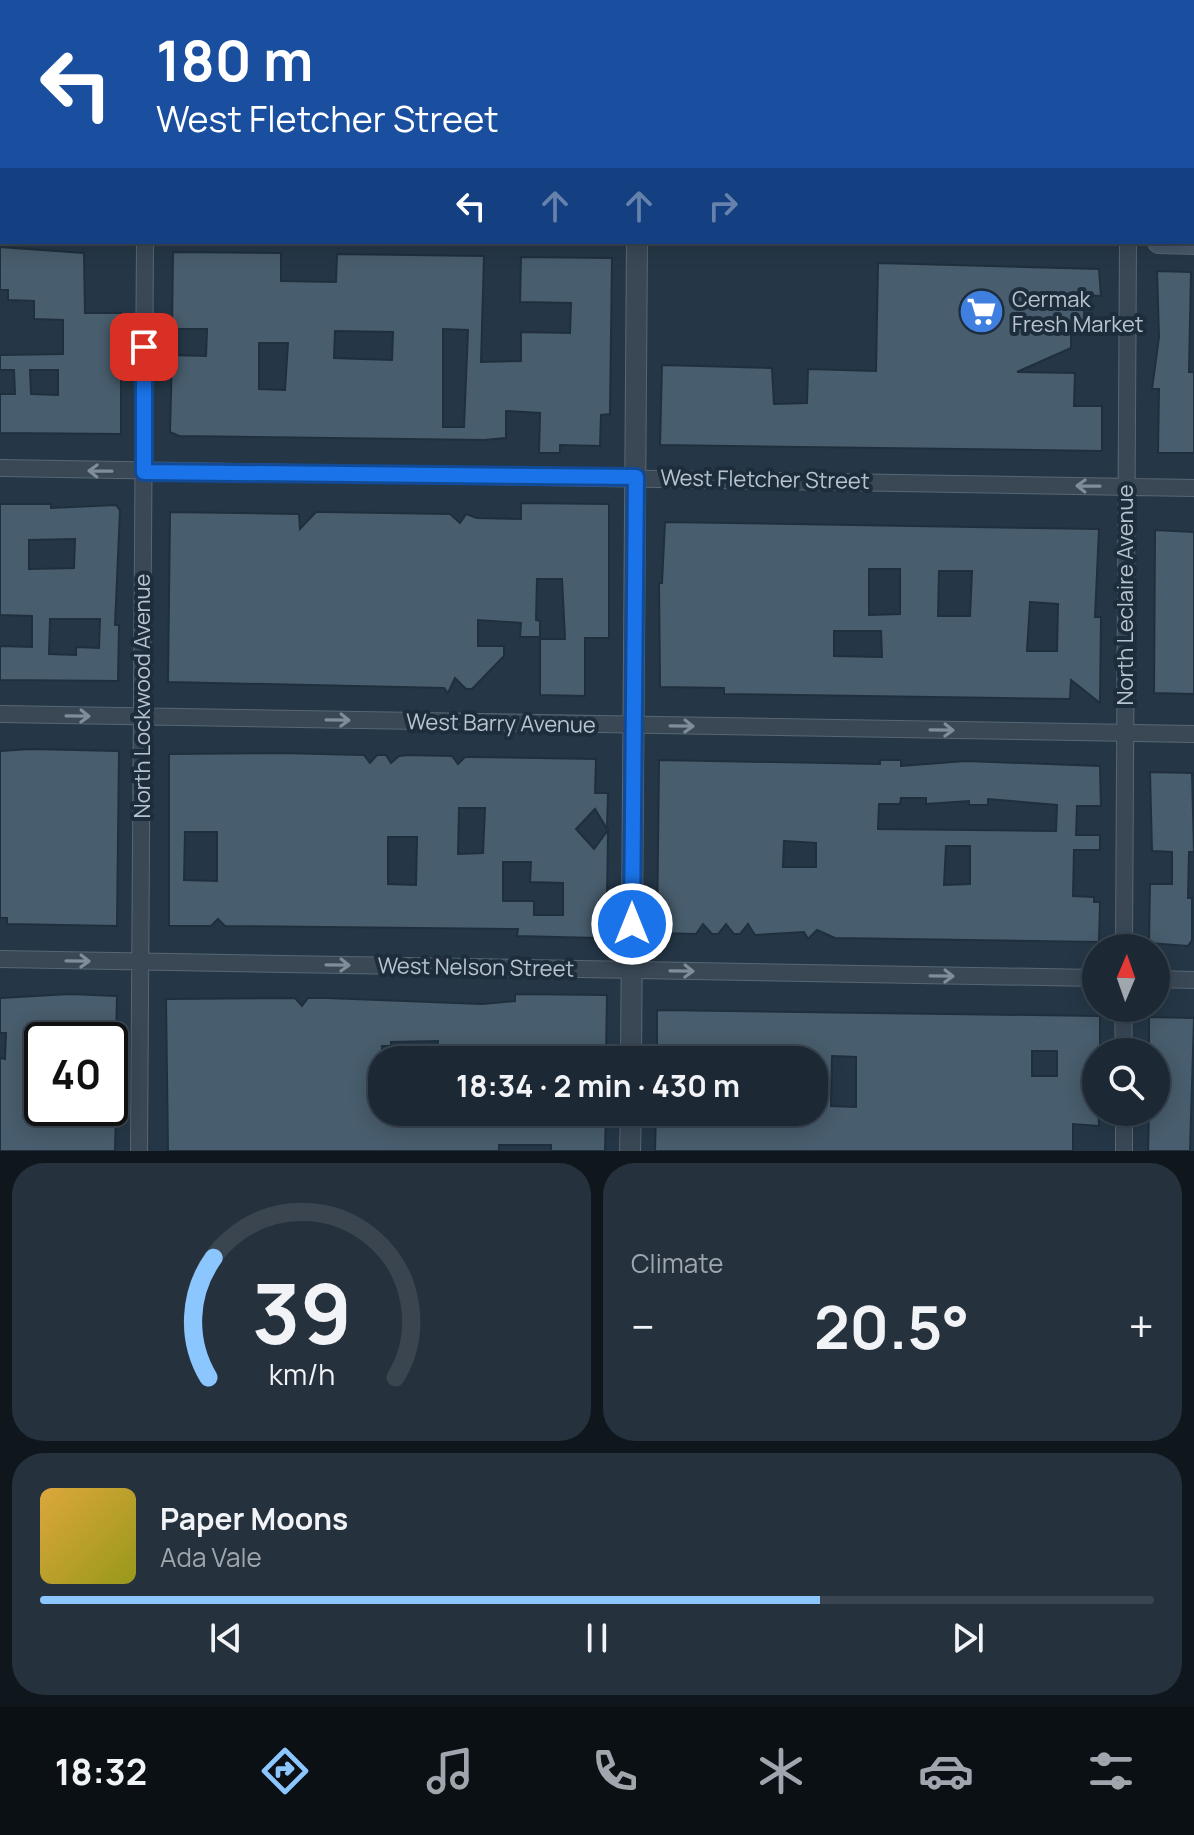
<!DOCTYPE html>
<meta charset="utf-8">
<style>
:root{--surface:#1c2935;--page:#25313d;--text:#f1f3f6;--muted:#a0a6ad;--line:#3a4550;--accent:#8cc6ff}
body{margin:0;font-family:Manrope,sans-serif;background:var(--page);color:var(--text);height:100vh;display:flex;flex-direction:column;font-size:30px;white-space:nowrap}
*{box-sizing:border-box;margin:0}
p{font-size:26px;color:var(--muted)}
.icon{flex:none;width:44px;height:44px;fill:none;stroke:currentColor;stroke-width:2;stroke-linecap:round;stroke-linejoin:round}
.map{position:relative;height:1151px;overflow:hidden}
.sheet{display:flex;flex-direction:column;gap:12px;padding:12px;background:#0f171d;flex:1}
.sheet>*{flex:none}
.hud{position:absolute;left:0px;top:0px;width:1194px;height:244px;box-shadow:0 4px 20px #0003,0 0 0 2px var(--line);background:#1a4fa0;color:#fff;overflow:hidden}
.needle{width:52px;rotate:2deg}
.buttons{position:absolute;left:1082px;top:934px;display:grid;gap:16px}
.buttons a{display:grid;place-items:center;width:88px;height:88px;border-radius:50%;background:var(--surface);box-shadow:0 4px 20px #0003,0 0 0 2px var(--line);font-size:40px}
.speed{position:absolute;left:24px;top:1022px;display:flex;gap:16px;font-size:40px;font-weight:700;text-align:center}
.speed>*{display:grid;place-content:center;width:104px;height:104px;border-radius:50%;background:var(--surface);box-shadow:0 4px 20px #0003,0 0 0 2px var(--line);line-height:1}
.speed .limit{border:4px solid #111;border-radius:12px;background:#fff;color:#111}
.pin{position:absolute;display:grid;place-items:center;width:68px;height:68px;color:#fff;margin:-34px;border-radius:16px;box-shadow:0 4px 12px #0006}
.me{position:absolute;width:88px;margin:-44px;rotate:0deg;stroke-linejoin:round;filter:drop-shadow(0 0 6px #0008)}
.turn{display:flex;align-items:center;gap:28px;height:168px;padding:0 24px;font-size:36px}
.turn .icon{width:104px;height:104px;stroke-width:2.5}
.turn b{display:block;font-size:56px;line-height:68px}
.lanes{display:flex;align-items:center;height:76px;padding:0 24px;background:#0003;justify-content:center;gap:40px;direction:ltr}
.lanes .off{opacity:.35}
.big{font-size:60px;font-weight:700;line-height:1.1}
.sheet .tile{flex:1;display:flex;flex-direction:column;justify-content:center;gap:12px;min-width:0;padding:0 28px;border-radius:32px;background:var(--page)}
.sheet .dial{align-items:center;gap:0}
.dial svg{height:208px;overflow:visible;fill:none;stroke:var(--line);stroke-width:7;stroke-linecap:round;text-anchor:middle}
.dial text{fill:var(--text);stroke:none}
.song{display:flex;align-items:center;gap:24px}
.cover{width:96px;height:96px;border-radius:12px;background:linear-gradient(135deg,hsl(40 70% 55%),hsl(60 70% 35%))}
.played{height:8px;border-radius:4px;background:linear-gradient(90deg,var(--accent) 70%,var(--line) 70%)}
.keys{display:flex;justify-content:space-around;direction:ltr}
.heat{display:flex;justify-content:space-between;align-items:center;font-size:44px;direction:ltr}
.sheet .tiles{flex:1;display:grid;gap:12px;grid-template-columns:1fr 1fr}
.tile:last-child{grid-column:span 2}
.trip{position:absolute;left:368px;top:1046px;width:460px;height:80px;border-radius:32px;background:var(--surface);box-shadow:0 4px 20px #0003,0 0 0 2px var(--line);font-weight:700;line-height:80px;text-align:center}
.dock{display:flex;height:128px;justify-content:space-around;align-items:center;background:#0b1015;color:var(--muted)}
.dock .icon{width:56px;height:56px}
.dock .current{color:var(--accent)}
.dock b{font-size:36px;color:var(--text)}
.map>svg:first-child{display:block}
.building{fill:#485d6d;stroke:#202f3d;stroke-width:2;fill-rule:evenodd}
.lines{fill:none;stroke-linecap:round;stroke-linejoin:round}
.minor-casing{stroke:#586673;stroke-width:18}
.tertiary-casing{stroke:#586673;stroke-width:22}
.secondary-casing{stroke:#586673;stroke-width:24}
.minor{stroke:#3a4856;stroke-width:16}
.tertiary{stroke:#3a4856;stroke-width:20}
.secondary{stroke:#475869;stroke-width:22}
.oneway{stroke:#7f8c99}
.route-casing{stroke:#114b97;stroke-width:20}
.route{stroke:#1a73e8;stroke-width:14}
.labels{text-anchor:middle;stroke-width:8;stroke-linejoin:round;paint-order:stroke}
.poi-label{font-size:22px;fill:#b7c3cf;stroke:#1e2d3b;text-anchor:start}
.street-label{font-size:22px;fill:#b7c3cf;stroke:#1e2d3b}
</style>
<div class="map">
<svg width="1194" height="1151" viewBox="0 0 1194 1151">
<rect width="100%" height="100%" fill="#253747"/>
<!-- building -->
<path class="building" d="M0,247L84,253L85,313H121V434L0,433V394H15L14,370H0V355L63,354V320L34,319V301L8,300V290H0ZM30,370H58V395L31,394Z
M173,252L281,253V281L336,282L337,254L484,256L481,362L521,361V332L570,333L571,303L520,302L521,257L612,258L610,414L601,415L600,446L560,445V453H539L540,413L506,411V438L484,440L179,436L170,432L172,355L206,356L207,329H172ZM443,329L468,330L464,427H443ZM335,331L393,332L392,360L334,358ZM259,343H288L285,390L259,389Z
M878,263L1099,269L1101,296L1084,295V328H1071V348L1017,372L1075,373L1074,406H1102V451L660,445L662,365L772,368L774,404L807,403L808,369L876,371Z
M1157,271L1191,272L1189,372H1194V453H1158L1159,389H1152L1159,337Z
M521,503L609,504V638H585V696L540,695V639H565L562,579H537L536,620L540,621V637H520L521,623L478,620V646H504V656L472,689H466L455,678L448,693L444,688L168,682L170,512L299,514L300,529L316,512H325L450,514L460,523L466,514L477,518L521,519Z
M0,504H51V508L116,505L120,510L115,625H119L118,681L0,680V646L32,647V616L0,615ZM75,539L74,568L29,569V540ZM50,619H100L99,648L76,647V655L49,654Z
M665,522L1099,529L1095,617H1101L1100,703L1071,680L1070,699L724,694V688L660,687L659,583H662ZM869,569H900V614L869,615ZM939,571H972L970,616H938ZM1030,602L1058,604L1057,651H1027ZM834,631H881L882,657L834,656Z
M1155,530L1194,532V694L1154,693Z
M30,749L119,751L117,926L7,924V918H0V751Z
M282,753L364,755L370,763L377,755H386L391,763L399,756L408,755L452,756L458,764L465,757H472L596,759L595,793H608L607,829L595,809L576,829L594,849L608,830L607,901H599L598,938L517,936L518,929L225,926L218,919L211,926H169V754ZM459,808H485L483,853L458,854ZM185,832H217V881L184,880ZM388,837H417L416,885L388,884ZM503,862H531L530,882L563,883V915H534V901H503Z
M659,760L880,764V760H901V766L966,761L1100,766L1101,806H1077L1076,835H1100V850H1074L1073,896L1094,897V902H1100L1099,942L835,938L817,930L808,939L804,932L755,935L748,924L740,934H734L726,924L718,934H712L703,924L696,934L657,933ZM901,798H926V804L969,801V805H988V799L1057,805L1056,831L878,829L879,804H900ZM784,841L816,843V867H783ZM946,846H970V884L944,885Z
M1150,772L1192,773L1194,852H1189L1188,898H1192V940L1188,946L1149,943L1150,884H1172V852L1152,851Z
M70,994L117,996L116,1040H72V1034H47V1040H42L39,1108H116L115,1151H0V1058L5,1059L6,1033H0V998Z
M515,994L607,995L606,1060H516V1045L438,1049V1041L391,1042V1046H382V1112H606L605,1151H551V1145H499V1151H168L166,999L295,998L302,1006L308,998H327L482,1004L515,1001Z
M657,1010L1100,1016V1052H1096L1099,1126L1073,1124V1151H655L656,1112H816V1060H791V1055L699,1051V1058L657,1060ZM1032,1051H1057V1076H1032ZM832,1056L856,1057V1107L831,1106Z
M1149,1017L1194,1018L1190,1151H1148L1149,1112H1156V1052H1149Z"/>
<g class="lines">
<defs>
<path id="minor" d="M145,2V0
M1131,2V0
M0,468L1194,488
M0,714L1194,734
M1124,948L1128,242
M0,959L1096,978
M1156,979L1194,980
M1123,1008L1124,1052
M1124,1112V1151
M139,1151L145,242"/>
<path id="tertiary" d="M639,2V0
M631,1060L637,242
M630,1151L631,1112"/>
<path id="secondary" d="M0,222H2
M1159,242L1194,243"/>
</defs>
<!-- minor casing -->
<use href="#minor" class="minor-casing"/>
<!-- tertiary casing -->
<use href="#tertiary" class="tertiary-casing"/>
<!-- secondary casing -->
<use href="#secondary" class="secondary-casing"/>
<!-- minor -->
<use href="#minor" class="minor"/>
<!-- tertiary -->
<use href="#tertiary" class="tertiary"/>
<!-- secondary -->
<use href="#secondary" class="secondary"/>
</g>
<!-- one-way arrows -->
<defs><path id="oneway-shaft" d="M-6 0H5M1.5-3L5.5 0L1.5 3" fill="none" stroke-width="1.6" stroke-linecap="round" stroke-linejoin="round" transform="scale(2)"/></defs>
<g class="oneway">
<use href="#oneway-shaft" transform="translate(100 471) rotate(-179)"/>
<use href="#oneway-shaft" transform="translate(1088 486) rotate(-179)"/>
<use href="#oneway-shaft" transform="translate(78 716) rotate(1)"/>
<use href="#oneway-shaft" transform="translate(338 720) rotate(1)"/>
<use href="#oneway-shaft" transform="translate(682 726) rotate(1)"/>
<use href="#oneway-shaft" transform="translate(942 730) rotate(1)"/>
<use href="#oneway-shaft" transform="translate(78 961) rotate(1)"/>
<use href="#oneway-shaft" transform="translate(338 965) rotate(1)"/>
<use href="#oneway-shaft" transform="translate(682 971) rotate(1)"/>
<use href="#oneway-shaft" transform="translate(942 976) rotate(1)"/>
</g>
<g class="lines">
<defs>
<path id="route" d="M144,347V472L636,477L632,924"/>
</defs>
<!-- route casing -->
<use href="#route" class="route-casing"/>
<!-- route -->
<use href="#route" class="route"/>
</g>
<!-- icons -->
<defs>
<symbol id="supermarket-disc" viewBox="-11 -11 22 22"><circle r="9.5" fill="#3f7fe0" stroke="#1e2d3b"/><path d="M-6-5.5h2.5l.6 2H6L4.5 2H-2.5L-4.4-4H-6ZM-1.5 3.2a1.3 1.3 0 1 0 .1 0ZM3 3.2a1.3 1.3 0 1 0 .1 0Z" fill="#fff"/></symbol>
</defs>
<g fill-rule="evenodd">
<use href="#supermarket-disc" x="956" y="286" width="51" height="51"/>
</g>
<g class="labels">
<!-- poi labels -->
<g class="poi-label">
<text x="1012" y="307">Cermak<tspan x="1012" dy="25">Fresh Market</tspan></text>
</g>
<!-- street labels -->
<g class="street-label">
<text transform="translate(765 479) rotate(1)" y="8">West Fletcher Street</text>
<text transform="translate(1125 595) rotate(-90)" y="8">North Leclaire Avenue</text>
<text transform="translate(142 696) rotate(-90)" y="8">North Lockwood Avenue</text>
<text transform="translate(501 723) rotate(1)" y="8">West Barry Avenue</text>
<text transform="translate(476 967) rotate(1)" y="8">West Nelson Street</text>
</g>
</g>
</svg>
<div class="buttons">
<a><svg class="needle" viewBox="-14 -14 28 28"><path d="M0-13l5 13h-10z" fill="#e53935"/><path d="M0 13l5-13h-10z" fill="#a0a6ad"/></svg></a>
<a><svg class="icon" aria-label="search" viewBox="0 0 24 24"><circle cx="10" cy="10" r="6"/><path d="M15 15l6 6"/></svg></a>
</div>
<div class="speed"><div class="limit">40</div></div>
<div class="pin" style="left:144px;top:347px;background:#d93025"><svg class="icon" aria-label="arrive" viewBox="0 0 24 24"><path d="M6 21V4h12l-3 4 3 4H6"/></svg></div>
<svg class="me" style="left:632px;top:924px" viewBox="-20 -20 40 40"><circle r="17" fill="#1a73e8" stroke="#fff" stroke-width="3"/><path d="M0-11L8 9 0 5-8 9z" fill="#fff"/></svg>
<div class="trip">18:34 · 2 min · 430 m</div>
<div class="hud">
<div class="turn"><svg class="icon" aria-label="left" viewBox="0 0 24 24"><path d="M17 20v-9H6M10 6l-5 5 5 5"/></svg><div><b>180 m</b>West Fletcher Street</div></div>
<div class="lanes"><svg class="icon" aria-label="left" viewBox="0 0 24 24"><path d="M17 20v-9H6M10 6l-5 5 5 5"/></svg><svg class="icon off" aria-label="ahead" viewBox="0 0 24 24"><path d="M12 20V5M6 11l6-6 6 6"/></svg><svg class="icon off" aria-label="ahead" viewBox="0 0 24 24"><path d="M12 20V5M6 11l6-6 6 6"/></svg><svg class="icon off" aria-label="right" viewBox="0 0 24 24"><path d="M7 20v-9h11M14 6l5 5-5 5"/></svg></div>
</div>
</div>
<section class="sheet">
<div class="tiles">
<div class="tile dial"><svg viewBox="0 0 100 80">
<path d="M14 69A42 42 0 1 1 86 69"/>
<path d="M14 69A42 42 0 0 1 16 23" stroke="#8cc6ff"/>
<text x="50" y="56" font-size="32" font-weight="700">39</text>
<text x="50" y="72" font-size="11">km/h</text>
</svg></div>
<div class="tile"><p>Climate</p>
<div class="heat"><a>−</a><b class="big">20.5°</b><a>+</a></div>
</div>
<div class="tile">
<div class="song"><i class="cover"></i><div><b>Paper Moons</b><p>Ada Vale</p></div></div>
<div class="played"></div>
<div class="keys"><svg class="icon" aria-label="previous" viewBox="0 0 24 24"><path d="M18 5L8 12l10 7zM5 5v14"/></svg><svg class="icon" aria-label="pause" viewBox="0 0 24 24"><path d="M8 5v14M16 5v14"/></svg><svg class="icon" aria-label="next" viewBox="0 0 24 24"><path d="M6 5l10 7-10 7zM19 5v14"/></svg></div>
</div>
</div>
</section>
<nav class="dock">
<b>18:32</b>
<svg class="icon current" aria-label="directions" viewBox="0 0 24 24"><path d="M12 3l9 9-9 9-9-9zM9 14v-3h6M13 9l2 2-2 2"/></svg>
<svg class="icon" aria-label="music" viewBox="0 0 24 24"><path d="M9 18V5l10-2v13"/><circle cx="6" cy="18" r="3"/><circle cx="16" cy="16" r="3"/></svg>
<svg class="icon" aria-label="phone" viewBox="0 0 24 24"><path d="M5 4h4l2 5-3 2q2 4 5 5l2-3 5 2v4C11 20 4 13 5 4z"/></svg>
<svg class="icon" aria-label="climate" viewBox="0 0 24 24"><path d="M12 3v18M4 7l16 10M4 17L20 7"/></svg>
<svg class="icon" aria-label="car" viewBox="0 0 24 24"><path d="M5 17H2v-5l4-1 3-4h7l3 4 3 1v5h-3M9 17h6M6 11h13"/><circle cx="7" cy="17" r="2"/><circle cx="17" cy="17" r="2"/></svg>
<svg class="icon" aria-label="filters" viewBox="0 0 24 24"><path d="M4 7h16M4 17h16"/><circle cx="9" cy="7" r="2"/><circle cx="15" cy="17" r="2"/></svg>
</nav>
